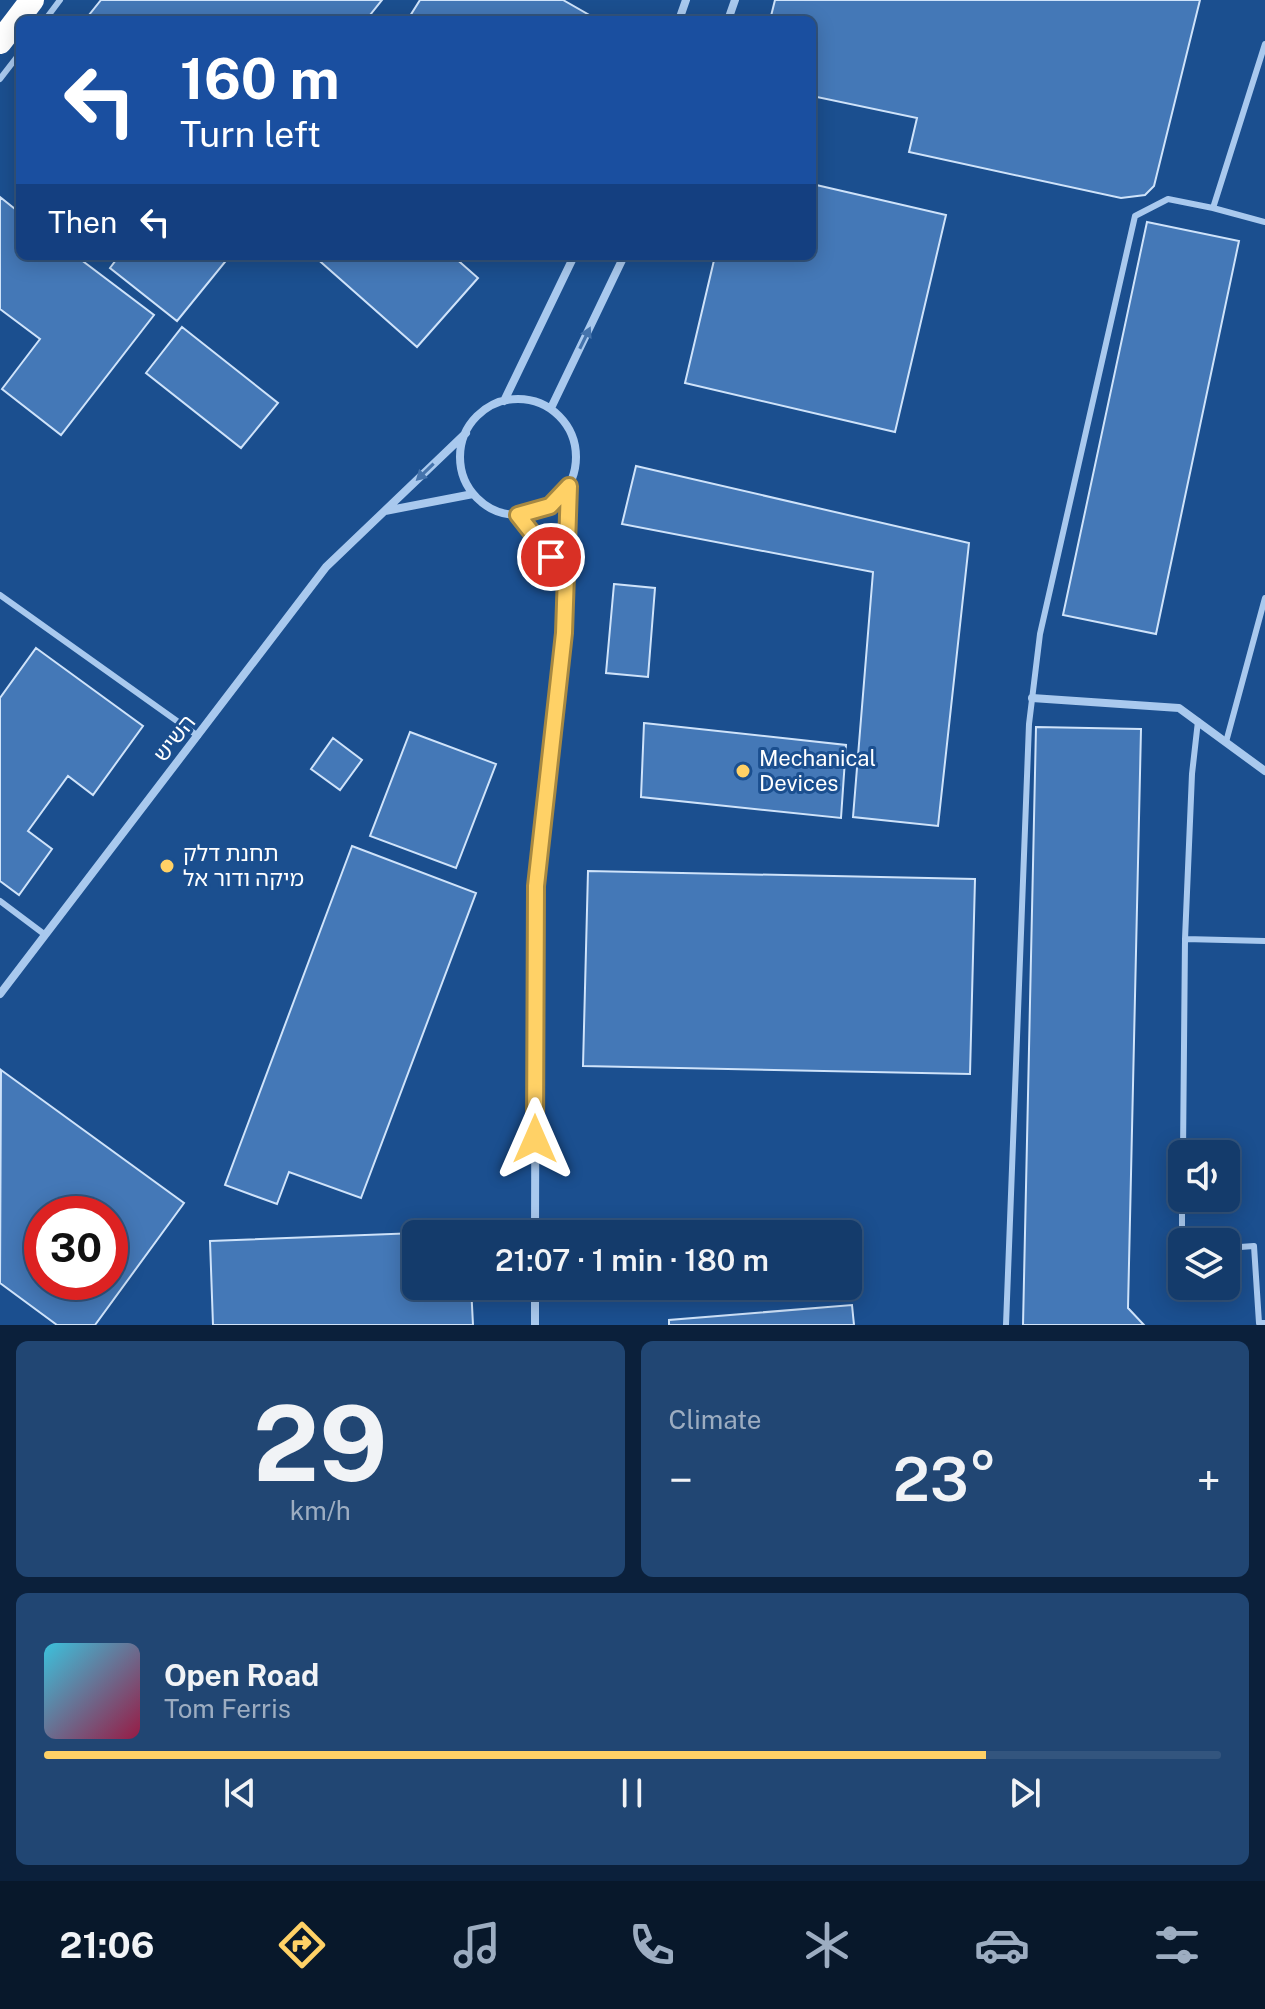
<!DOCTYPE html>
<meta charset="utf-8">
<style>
:root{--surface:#143b6b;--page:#214673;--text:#f1f3f6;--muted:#9dadc1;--line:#33557e;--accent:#ffd166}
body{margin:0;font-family:"Public Sans","Noto Sans Hebrew",sans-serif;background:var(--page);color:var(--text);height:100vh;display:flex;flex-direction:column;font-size:30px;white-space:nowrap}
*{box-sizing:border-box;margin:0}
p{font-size:26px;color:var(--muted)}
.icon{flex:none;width:44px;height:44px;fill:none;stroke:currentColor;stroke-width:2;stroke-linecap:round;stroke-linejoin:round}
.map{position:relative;height:1325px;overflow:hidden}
.drawer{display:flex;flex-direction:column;gap:16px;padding:16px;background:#0b203b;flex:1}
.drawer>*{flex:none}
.hud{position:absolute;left:16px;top:16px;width:800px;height:244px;border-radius:12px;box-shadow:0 4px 20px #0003,0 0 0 2px var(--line);background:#1a4fa0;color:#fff;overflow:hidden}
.tools{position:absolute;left:1168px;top:1140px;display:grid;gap:16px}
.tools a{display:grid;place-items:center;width:72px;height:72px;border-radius:12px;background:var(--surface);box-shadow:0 4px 20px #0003,0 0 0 2px var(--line);font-size:40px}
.speed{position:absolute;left:24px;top:1196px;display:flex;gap:16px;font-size:40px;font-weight:700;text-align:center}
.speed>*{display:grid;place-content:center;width:104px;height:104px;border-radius:50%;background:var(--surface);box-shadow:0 4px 20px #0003,0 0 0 2px var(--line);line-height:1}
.speed .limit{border:12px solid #d22;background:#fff;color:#111}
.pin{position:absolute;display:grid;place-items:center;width:68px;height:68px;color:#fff;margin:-34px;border:4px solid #fff;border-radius:50%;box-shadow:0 2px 8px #0007}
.me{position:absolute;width:88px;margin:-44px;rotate:0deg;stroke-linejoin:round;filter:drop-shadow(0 0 6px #0008)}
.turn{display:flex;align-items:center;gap:28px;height:168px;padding:0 32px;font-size:36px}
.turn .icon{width:104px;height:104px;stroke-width:2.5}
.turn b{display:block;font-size:56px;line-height:68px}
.then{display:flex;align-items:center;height:76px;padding:0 32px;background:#0003;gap:16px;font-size:30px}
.big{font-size:60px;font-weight:600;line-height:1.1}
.drawer .widget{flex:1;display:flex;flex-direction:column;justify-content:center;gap:12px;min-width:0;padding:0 28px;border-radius:12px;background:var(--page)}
.drawer .dial{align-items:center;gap:0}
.dial b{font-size:104px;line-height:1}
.song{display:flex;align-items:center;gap:24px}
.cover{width:96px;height:96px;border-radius:12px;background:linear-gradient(135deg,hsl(190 70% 55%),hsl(340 70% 35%))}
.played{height:8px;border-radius:4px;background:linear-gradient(90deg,var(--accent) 80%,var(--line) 80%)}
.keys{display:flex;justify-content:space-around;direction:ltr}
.heat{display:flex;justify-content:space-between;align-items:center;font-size:44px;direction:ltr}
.drawer .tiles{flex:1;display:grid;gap:16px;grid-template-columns:1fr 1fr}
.widget:last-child{grid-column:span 2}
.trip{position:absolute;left:402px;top:1220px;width:460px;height:80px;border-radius:12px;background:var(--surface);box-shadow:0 4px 20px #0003,0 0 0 2px var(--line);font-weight:600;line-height:80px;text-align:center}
.dock{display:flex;height:128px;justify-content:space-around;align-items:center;background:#08182b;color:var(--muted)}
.dock .icon{width:56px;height:56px}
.dock .current{color:var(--accent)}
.dock b{font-size:36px;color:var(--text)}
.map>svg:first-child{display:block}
.building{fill:#4478b7;stroke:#cfe3fa;stroke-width:2;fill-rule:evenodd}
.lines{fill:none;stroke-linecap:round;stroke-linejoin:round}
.lane{stroke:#a9c9ee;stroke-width:6}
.street{stroke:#a9c9ee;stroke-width:8}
.highway{stroke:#fff;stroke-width:24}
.oneway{fill:#4674ac}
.route-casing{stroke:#a68842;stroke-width:20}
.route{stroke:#ffd166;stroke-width:14}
.poi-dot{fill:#ffd166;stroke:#1b4f8f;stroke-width:3}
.labels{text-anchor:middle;stroke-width:6;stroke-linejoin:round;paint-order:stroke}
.street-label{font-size:22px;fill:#fff;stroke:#1b4f8f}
.poi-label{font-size:22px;fill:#fff;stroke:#1b4f8f;text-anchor:start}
</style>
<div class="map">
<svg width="1265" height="1325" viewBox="0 0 1265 1325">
<rect width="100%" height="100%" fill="#1b4f8f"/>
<!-- building -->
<path class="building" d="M101,0H382L366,20H85Z
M420,0H563L598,20H417L410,16Z
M775,0H1200L1154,186L1145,195L1121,198L909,152L917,118L812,96V20H770Z
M812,184L946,215L895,432L685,383L715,256H812Z
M0,197L20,213V256H76L154,315L61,435L2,389L40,339L0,309Z
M1147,222L1239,241L1156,634L1063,615Z
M119,256H217L225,262L177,321L110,268Z
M314,256H453L478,278L417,347Z
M182,327L278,403L241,448L146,373Z
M636,466L969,543L938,826L853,817L873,572L622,524Z
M614,584L655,588L648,677L606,673Z
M36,648L143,726L93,795L68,776L28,831L52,849L19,895L0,881V698Z
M644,723L846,745L841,818L641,797Z
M1036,727L1141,729L1128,1308L1144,1325H1023Z
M410,732L496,764L456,868L370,836Z
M333,738L362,760L340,790L311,769Z
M352,846L476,893L361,1198L289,1172L277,1204L225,1185Z
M588,871L975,879L970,1074L583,1066Z
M1,1070L184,1203L95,1325H57L0,1283ZM42,1214H110V1282H42Z
M469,1231L470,1234H416V1286H471L473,1325H213L210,1241Z
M852,1305L854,1325H669V1320Z"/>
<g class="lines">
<!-- lane -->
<path class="lane" d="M45,20L60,0
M1265,44L1213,208L1265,222
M0,79L20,53
M0,595L198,736
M1198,721L1192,774L1185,939L1265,941
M1226,742L1265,598
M0,901L44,934
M1183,1154L1185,939
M1226,1248L1254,1246L1259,1323H1265
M1182,1251V1198
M1006,1325L1029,724L1040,634L1135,216L1168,199L1213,208"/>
<!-- street -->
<path class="street" d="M679,20L686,0
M728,20L735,0
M460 457a58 58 0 1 1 116 0a58 58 0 1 1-116 0Z
M504,401L574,256
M551,408L624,256
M385,511L473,494
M518,515L566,578
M1032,698L1179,708L1265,771
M0,994L326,567L466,433
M535,1234L536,886L564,633L569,486
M535,1325V1286"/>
<!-- highway -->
<path class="highway" d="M0,42L32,0"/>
</g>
<!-- one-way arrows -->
<defs><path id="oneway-solid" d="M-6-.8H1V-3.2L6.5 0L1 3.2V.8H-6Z" transform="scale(2)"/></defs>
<g class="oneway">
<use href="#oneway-solid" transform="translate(585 338) rotate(-64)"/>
<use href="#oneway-solid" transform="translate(425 472) rotate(136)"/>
</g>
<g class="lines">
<defs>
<path id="route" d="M535,1139L536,886L564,633L569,486L550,506L518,515L551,557"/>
</defs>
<!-- route casing -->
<use href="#route" class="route-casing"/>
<!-- route -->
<use href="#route" class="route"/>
</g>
<!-- markers -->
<g class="poi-dot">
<circle cx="743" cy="771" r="8"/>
<circle cx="167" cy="866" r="8"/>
</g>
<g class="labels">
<!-- street labels -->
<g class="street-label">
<text transform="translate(174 738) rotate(-52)" y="8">השיש</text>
</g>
<!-- poi labels -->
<g class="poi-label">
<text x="759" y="766">Mechanical<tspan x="759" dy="25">Devices</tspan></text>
<text x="183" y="861">תחנת דלק<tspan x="183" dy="25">מיקה ודור אל</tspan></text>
</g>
</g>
</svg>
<div class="tools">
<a><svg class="icon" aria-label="sound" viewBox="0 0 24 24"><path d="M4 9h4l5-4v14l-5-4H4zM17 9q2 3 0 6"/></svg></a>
<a><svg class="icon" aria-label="layers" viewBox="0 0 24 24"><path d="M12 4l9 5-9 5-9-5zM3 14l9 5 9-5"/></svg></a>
</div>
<div class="speed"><div class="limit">30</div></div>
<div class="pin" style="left:551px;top:557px;background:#d93025"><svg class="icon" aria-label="arrive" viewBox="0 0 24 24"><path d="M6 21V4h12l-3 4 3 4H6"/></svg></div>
<svg class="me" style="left:535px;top:1139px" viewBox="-20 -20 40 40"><path d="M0-17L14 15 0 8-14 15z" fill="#ffd166" stroke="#fff" stroke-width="4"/></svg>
<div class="trip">21:07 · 1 min · 180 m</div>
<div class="hud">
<div class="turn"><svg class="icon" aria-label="left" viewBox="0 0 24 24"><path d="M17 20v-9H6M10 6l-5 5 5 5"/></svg><div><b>160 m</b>Turn left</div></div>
<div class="then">Then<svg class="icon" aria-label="left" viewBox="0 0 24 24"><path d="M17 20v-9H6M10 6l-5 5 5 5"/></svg></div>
</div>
</div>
<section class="drawer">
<div class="tiles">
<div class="widget dial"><b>29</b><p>km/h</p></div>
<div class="widget"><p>Climate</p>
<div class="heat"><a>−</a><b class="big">23°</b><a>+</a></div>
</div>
<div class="widget">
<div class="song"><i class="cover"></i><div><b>Open Road</b><p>Tom Ferris</p></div></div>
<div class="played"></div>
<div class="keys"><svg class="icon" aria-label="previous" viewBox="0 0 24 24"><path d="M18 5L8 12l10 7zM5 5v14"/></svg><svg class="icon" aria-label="pause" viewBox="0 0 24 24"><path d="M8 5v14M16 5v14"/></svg><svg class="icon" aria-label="next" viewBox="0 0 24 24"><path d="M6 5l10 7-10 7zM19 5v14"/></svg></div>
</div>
</div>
</section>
<nav class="dock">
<b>21:06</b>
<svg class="icon current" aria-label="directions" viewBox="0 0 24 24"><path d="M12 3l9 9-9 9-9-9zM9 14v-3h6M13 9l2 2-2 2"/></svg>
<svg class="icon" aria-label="music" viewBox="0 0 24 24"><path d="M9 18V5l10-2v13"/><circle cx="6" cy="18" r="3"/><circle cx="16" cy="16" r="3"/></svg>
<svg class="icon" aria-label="phone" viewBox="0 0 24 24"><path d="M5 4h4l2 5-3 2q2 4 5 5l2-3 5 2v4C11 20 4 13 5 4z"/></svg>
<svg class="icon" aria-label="climate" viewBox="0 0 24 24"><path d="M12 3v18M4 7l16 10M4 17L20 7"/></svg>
<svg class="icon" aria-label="car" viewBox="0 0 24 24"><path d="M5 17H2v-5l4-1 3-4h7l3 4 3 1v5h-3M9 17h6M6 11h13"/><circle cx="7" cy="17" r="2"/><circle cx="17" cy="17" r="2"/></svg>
<svg class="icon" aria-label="filters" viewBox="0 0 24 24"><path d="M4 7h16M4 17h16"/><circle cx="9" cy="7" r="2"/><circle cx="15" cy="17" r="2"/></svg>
</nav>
